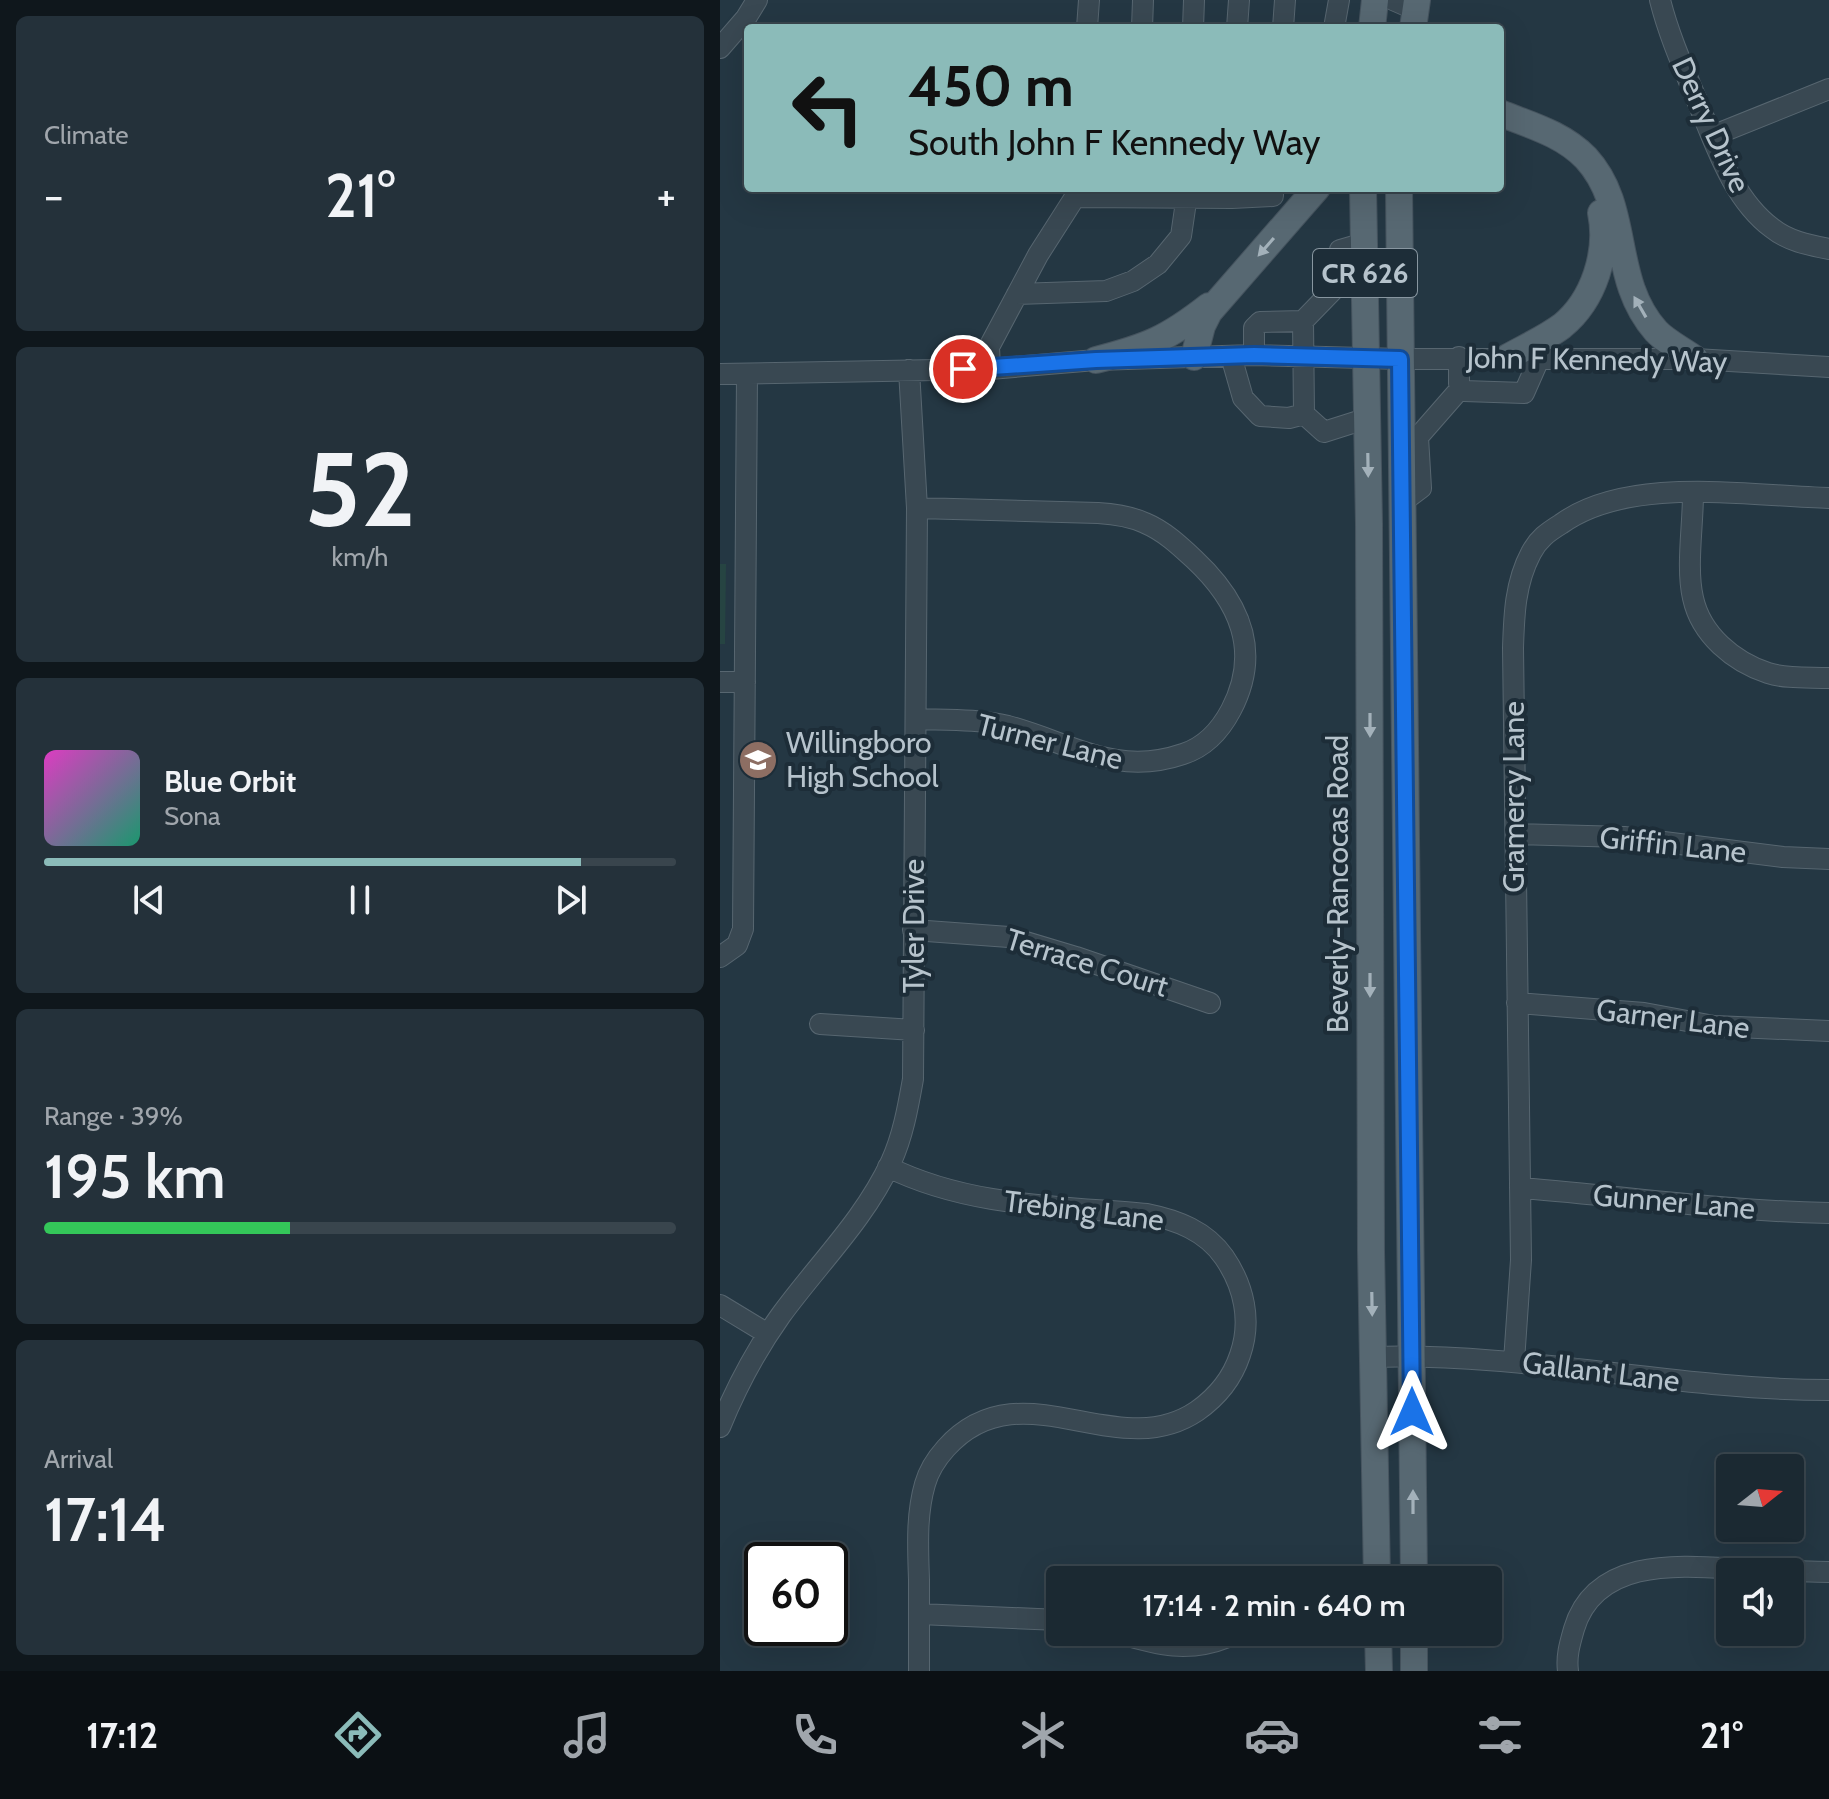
<!DOCTYPE html>
<meta charset="utf-8">
<style>
:root{--surface:#1b2932;--page:#24313a;--text:#f1f3f6;--muted:#a0a6ac;--line:#39454d;--accent:#8bbbb9}
body{margin:0;font-family:Cabin,sans-serif;background:var(--page);color:var(--text);height:100vh;display:flex;flex-direction:column;font-size:30px;white-space:nowrap}
*{box-sizing:border-box;margin:0}
p{font-size:26px;color:var(--muted)}
.icon{flex:none;width:44px;height:44px;fill:none;stroke:currentColor;stroke-width:2;stroke-linecap:round;stroke-linejoin:round}
.map{position:relative;flex:1;overflow:hidden}
.drawer{display:flex;flex-direction:column;gap:16px;padding:16px;background:#0f171c;width:720px}
.drawer>*{flex:none}
.guide{position:absolute;left:24px;top:24px;width:760px;height:168px;border-radius:8px;box-shadow:0 8px 32px #0002,0 0 0 2px var(--line);background:#8bbbb9;color:#111;overflow:hidden}
.needle{width:52px;rotate:73deg}
.buttons{position:absolute;left:996px;top:1454px;display:grid;gap:16px}
.buttons a{display:grid;place-items:center;width:88px;height:88px;border-radius:8px;background:var(--surface);box-shadow:0 8px 32px #0002,0 0 0 2px var(--line);font-size:40px}
.speed{position:absolute;left:24px;top:1542px;display:flex;gap:16px;font-size:40px;font-weight:700;text-align:center}
.speed>*{display:grid;place-content:center;width:104px;height:104px;border-radius:50%;background:var(--surface);box-shadow:0 8px 32px #0002,0 0 0 2px var(--line);line-height:1}
.speed .limit{border:4px solid #111;border-radius:12px;background:#fff;color:#111}
.pin{position:absolute;display:grid;place-items:center;width:68px;height:68px;color:#fff;margin:-34px;border:4px solid #fff;border-radius:50%;box-shadow:0 2px 8px #0007}
.me{position:absolute;width:88px;margin:-44px;rotate:0deg;stroke-linejoin:round;filter:drop-shadow(0 0 6px #0008)}
.turn{display:flex;align-items:center;gap:28px;height:168px;padding:0 32px;font-size:36px}
.turn .icon{width:104px;height:104px;stroke-width:2.5}
.turn b{display:block;font-size:56px;line-height:68px}
.big{font-size:60px;font-weight:600;line-height:1.1}
.drawer .widget{flex:1;display:flex;flex-direction:column;justify-content:center;gap:12px;min-width:0;padding:0 28px;border-radius:12px;background:var(--page)}
.drawer .dial{align-items:center;gap:0}
.dial b{font-size:104px;line-height:1}
.song{display:flex;align-items:center;gap:24px}
.cover{width:96px;height:96px;border-radius:12px;background:linear-gradient(135deg,hsl(310 70% 55%),hsl(160 70% 35%))}
.played{height:8px;border-radius:4px;background:linear-gradient(90deg,var(--accent) 85%,var(--line) 85%)}
.keys{display:flex;justify-content:space-around;direction:ltr}
.heat{display:flex;justify-content:space-between;align-items:center;font-size:44px;direction:ltr}
.charge{height:12px;border-radius:6px;background:linear-gradient(90deg,#34c759 39%,var(--line) 0)}
.trip{position:absolute;left:326px;top:1566px;width:456px;height:80px;border-radius:8px;background:var(--surface);box-shadow:0 8px 32px #0002,0 0 0 2px var(--line);font-weight:600;line-height:80px;text-align:center}
.dock{display:flex;height:128px;justify-content:space-around;align-items:center;background:#0b1014;color:var(--muted)}
.dock .icon{width:56px;height:56px}
.dock .selected{color:var(--accent)}
.dock b{font-size:36px;color:var(--text)}
main{display:flex;flex:1;min-height:0}
.map>svg:first-child{display:block}
.green{fill:#264442}
.lines{fill:none;stroke-linecap:round;stroke-linejoin:round}
.minor-casing{stroke:#576670;stroke-width:22}
.major-casing{stroke:#46545f;stroke-width:28}
.minor{stroke:#394852;stroke-width:20}
.major{stroke:#576872;stroke-width:26}
.oneway{fill:#a3b1ba}
.route-casing{stroke:#114b97;stroke-width:20}
.route{stroke:#1a73e8;stroke-width:14}
.labels{text-anchor:middle;stroke-width:8;stroke-linejoin:round;paint-order:stroke}
.shield{fill:#1d2d38;stroke:#8896a0;stroke-width:2}
.shield-label{font-size:28px;font-weight:bold;fill:#b6c3cc}
.street-label{font-size:30px;fill:#b6c3cc;stroke:#1d2d38}
.poi-label{font-size:30px;fill:#b6c3cc;stroke:#1d2d38;text-anchor:start}
</style>
<main>
<section class="drawer">
<div class="widget"><p>Climate</p>
<div class="heat"><a>−</a><b class="big">21°</b><a>+</a></div>
</div>
<div class="widget dial"><b>52</b><p>km/h</p></div>
<div class="widget">
<div class="song"><i class="cover"></i><div><b>Blue Orbit</b><p>Sona</p></div></div>
<div class="played"></div>
<div class="keys"><svg class="icon" aria-label="previous" viewBox="0 0 24 24"><path d="M18 5L8 12l10 7zM5 5v14"/></svg><svg class="icon" aria-label="pause" viewBox="0 0 24 24"><path d="M8 5v14M16 5v14"/></svg><svg class="icon" aria-label="next" viewBox="0 0 24 24"><path d="M6 5l10 7-10 7zM19 5v14"/></svg></div>
</div>
<div class="widget"><p>Range · 39%</p><b class="big">195 km</b><div class="charge"></div></div>
<div class="widget"><p>Arrival</p><b class="big">17:14</b></div>
</section>
<div class="map">
<svg width="1109" height="1671" viewBox="0 0 1109 1671">
<rect width="100%" height="100%" fill="#243743"/>
<!-- green -->
<path class="green" d="M0,564H6L5,644H0Z"/>
<g class="lines">
<defs>
<path id="minor" d="M673,0L696,10
M940,0C949,36 964,69 978,103C996,146 1013,199 1052,228C1068,241 1089,245 1109,249
M367,28L369,0
M422,28L423,0
M473,28L474,0
M517,28L519,0
M563,28L565,0
M614,28L619,0
M0,48L26,18L37,0
M992,136L1109,89
M355,197L512,198L553,196V188
M297,294L386,291L413,281L438,264L461,236L468,188
M583,321L617,286L620,250L644,243
M511,356L523,398L540,416L569,418L584,414L583,321L540,322L534,328V355
M739,357V384L744,391L804,393L819,359
M270,369L269,347L318,255L355,197L356,188
M0,374L270,369L376,360L534,355L680,359H975L1109,367
M584,414L604,432L648,418
M680,438L698,437L740,389
M973,494C973,526 966,568 973,598C981,635 1014,662 1048,673C1066,679 1090,677 1109,678
M681,503L701,488L698,437
M0,682H25
M197,719C226,720 259,719 288,726C351,743 396,777 463,754C485,747 501,729 511,710C542,651 519,601 474,559C459,545 444,531 425,523C410,516 394,514 378,513L197,508
M796,834L904,837L1063,857L1109,859
M193,930L289,937L356,957L490,1003
M0,957L17,945L23,929L27,374
M797,1003L924,1013L994,1026L1109,1031
M100,1024L194,1030
M168,1167C249,1207 340,1206 427,1214C457,1220 486,1231 504,1257C524,1286 532,1321 520,1355C512,1379 497,1397 477,1411C396,1466 301,1365 226,1448C217,1458 209,1470 205,1484C196,1515 198,1548 199,1580C199,1610 199,1641 199,1671
M800,1188C903,1196 1005,1211 1109,1213
M0,1305L48,1334
M652,1357C806,1352 956,1390 1109,1390
M794,1361L801,1260L793,648C794,615 795,583 811,553C818,539 828,532 841,524C909,475 1028,496 1109,498
M0,1427C16,1388 36,1350 61,1315C99,1263 144,1220 171,1162C183,1136 188,1107 193,1079L197,508L189,370
M199,1614L340,1620
M394,1632C436,1644 466,1654 508,1637
M848,1671C846,1656 850,1643 854,1629C876,1555 965,1566 1023,1569C1052,1571 1080,1571 1109,1572"/>
<path id="major" d="M652,28L655,0
M693,28L697,0
M780,113C810,125 843,134 866,158C912,208 889,278 936,331C946,342 963,350 975,359
M643,188L649,524L651,1251L657,1580
M679,188L694,1580
M474,357L482,326L489,312L597,188
M788,357C806,347 826,338 842,326C874,300 889,252 881,213
M376,360C427,347 447,339 489,306
M658,1632L659,1671
M694,1632V1671"/>
</defs>
<!-- minor casing -->
<use href="#minor" class="minor-casing"/>
<!-- major casing -->
<use href="#major" class="major-casing"/>
<!-- minor -->
<use href="#minor" class="minor"/>
<!-- major -->
<use href="#major" class="major"/>
</g>
<!-- one-way arrows -->
<defs><path id="oneway-solid" d="M-6-.8H1V-3.2L6.5 0L1 3.2V.8H-6Z" transform="scale(2)"/></defs>
<g class="oneway">
<use href="#oneway-solid" transform="translate(546 247) rotate(131)"/>
<use href="#oneway-solid" transform="translate(920 307) rotate(-120)"/>
<use href="#oneway-solid" transform="translate(648 465) rotate(89)"/>
<use href="#oneway-solid" transform="translate(650 725) rotate(90)"/>
<use href="#oneway-solid" transform="translate(650 985) rotate(90)"/>
<use href="#oneway-solid" transform="translate(652 1304) rotate(89)"/>
<use href="#oneway-solid" transform="translate(693 1502) rotate(-90)"/>
</g>
<g class="lines">
<defs>
<path id="route" d="M243,369L376,360L534,355L680,359L692,1412"/>
</defs>
<!-- route casing -->
<use href="#route" class="route-casing"/>
<!-- route -->
<use href="#route" class="route"/>
</g>
<!-- icons -->
<defs>
<symbol id="school-disc" viewBox="-11 -11 22 22"><circle r="9.5" fill="#8d6e63" stroke="#1d2d38"/><path d="M0-5L7-2L0 1L-7-2ZM-4 1L0 2.5L4 1V4Q0 6-4 4Z" fill="#fff"/></symbol>
</defs>
<g fill-rule="evenodd">
<use href="#school-disc" x="16" y="738" width="44" height="44"/>
</g>
<g class="labels">
<!-- shield labels -->
<rect class="shield" x="593" y="249" width="104" height="48" rx="6"/>
<g class="shield-label">
<text x="645" y="283">CR 626</text>
</g>
<!-- street labels -->
<g class="street-label">
<text transform="translate(991 125) rotate(65)" y="10">Derry Drive</text>
<text transform="translate(877 360) rotate(1)" y="10">John F Kennedy Way</text>
<text transform="translate(330 742) rotate(14)" y="10">Turner Lane</text>
<text transform="translate(794 797) rotate(-90)" y="10">Gramercy Lane</text>
<text transform="translate(953 845) rotate(6)" y="10">Griffin Lane</text>
<text transform="translate(618 884) rotate(-90)" y="10">Beverly-Rancocas Road</text>
<text transform="translate(194 926) rotate(-90)" y="10">Tyler Drive</text>
<text transform="translate(367 963) rotate(17)" y="10">Terrace Court</text>
<text transform="translate(953 1019) rotate(7)" y="10">Garner Lane</text>
<text transform="translate(954 1202) rotate(5)" y="10">Gunner Lane</text>
<text transform="translate(364 1211) rotate(7)" y="10">Trebing Lane</text>
<text transform="translate(881 1372) rotate(7)" y="10">Gallant Lane</text>
</g>
<!-- poi labels -->
<g class="poi-label">
<text x="66" y="753">Willingboro<tspan x="66" dy="34">High School</tspan></text>
</g>
</g>
</svg>
<div class="buttons">
<a><svg class="needle" viewBox="-14 -14 28 28"><path d="M0-13l5 13h-10z" fill="#e53935"/><path d="M0 13l5-13h-10z" fill="#a0a6ac"/></svg></a>
<a><svg class="icon" aria-label="sound" viewBox="0 0 24 24"><path d="M4 9h4l5-4v14l-5-4H4zM17 9q2 3 0 6"/></svg></a>
</div>
<div class="speed"><div class="limit">60</div></div>
<div class="pin" style="left:243px;top:369px;background:#d93025"><svg class="icon" aria-label="arrive" viewBox="0 0 24 24"><path d="M6 21V4h12l-3 4 3 4H6"/></svg></div>
<svg class="me" style="left:692px;top:1412px" viewBox="-20 -20 40 40"><path d="M0-17L14 15 0 8-14 15z" fill="#1a73e8" stroke="#fff" stroke-width="4"/></svg>
<div class="trip">17:14 · 2 min · 640 m</div>
<div class="guide">
<div class="turn"><svg class="icon" aria-label="left" viewBox="0 0 24 24"><path d="M17 20v-9H6M10 6l-5 5 5 5"/></svg><div><b>450 m</b>South John F Kennedy Way</div></div>
</div>
</div>
</main>
<nav class="dock">
<b>17:12</b>
<svg class="icon selected" aria-label="directions" viewBox="0 0 24 24"><path d="M12 3l9 9-9 9-9-9zM9 14v-3h6M13 9l2 2-2 2"/></svg>
<svg class="icon" aria-label="music" viewBox="0 0 24 24"><path d="M9 18V5l10-2v13"/><circle cx="6" cy="18" r="3"/><circle cx="16" cy="16" r="3"/></svg>
<svg class="icon" aria-label="phone" viewBox="0 0 24 24"><path d="M5 4h4l2 5-3 2q2 4 5 5l2-3 5 2v4C11 20 4 13 5 4z"/></svg>
<svg class="icon" aria-label="climate" viewBox="0 0 24 24"><path d="M12 3v18M4 7l16 10M4 17L20 7"/></svg>
<svg class="icon" aria-label="car" viewBox="0 0 24 24"><path d="M5 17H2v-5l4-1 3-4h7l3 4 3 1v5h-3M9 17h6M6 11h13"/><circle cx="7" cy="17" r="2"/><circle cx="17" cy="17" r="2"/></svg>
<svg class="icon" aria-label="filters" viewBox="0 0 24 24"><path d="M4 7h16M4 17h16"/><circle cx="9" cy="7" r="2"/><circle cx="15" cy="17" r="2"/></svg>
<b>21°</b>
</nav>
